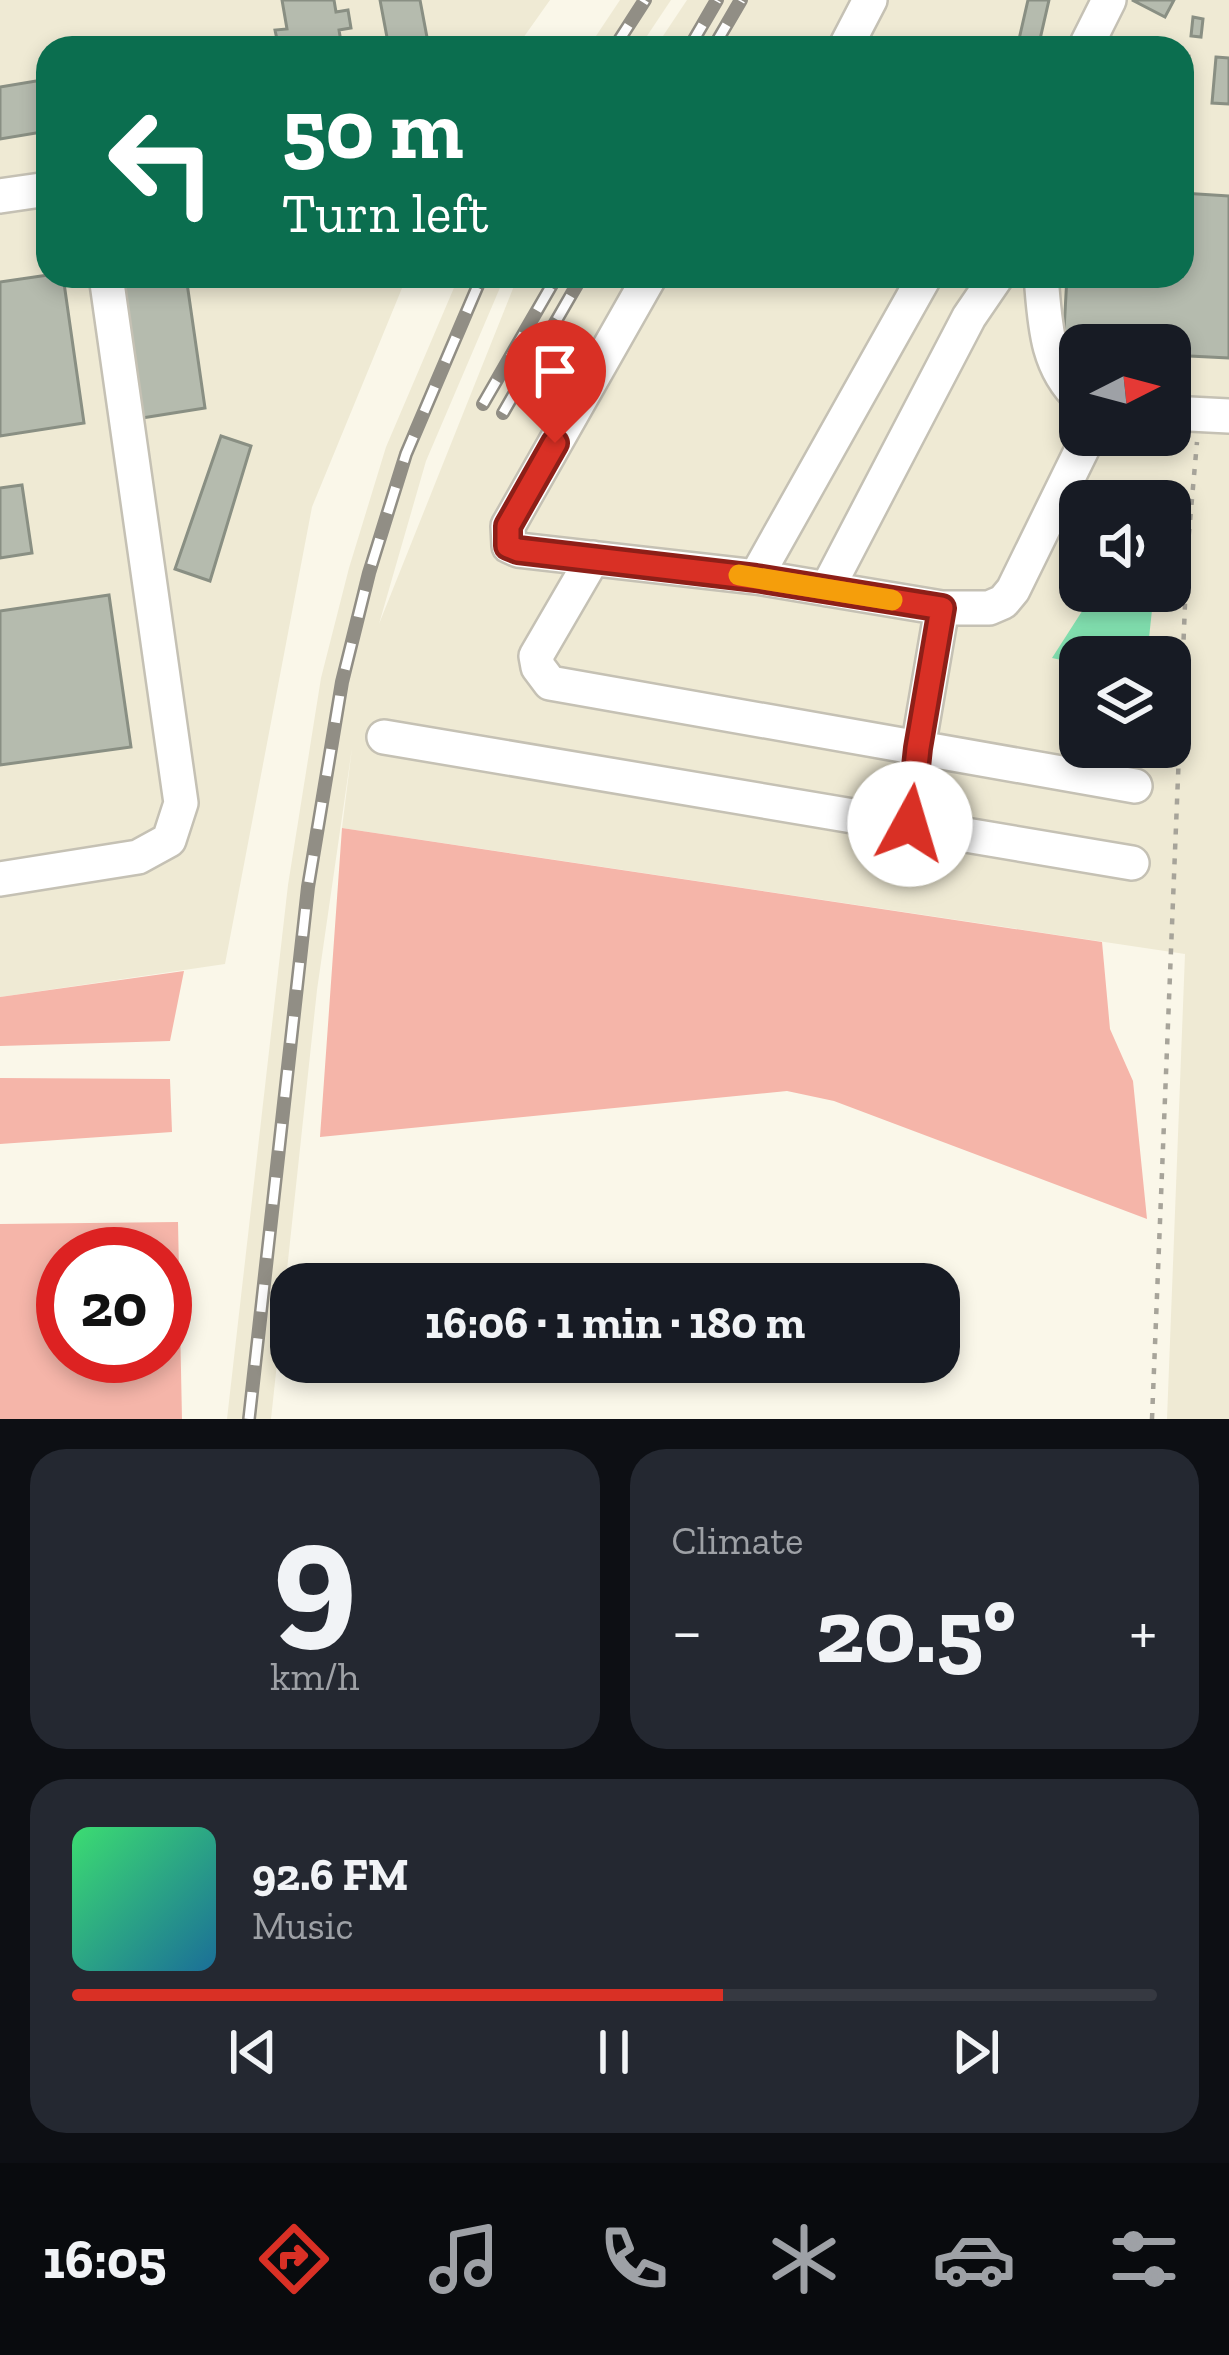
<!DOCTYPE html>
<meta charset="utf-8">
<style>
:root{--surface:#171b24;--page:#242831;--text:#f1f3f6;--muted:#9ea1a6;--line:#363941;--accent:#d93025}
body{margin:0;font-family:"Zilla Slab",serif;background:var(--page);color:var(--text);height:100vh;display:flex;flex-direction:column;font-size:45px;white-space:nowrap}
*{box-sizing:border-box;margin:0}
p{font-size:39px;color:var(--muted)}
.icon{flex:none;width:66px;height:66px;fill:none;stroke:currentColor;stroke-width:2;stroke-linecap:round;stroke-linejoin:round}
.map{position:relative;height:1419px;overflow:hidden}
.panel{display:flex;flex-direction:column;gap:30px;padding:30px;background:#0d0f14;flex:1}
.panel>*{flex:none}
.hud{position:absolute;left:36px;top:36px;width:1158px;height:252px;border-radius:36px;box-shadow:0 6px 18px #0003;background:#0b6e4f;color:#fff;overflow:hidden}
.needle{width:78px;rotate:84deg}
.fabs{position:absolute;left:1059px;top:324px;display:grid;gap:24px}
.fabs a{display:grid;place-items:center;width:132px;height:132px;border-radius:24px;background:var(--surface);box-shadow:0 6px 18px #0003;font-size:60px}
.speed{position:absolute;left:36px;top:1227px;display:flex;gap:24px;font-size:60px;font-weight:700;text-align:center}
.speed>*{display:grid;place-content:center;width:156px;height:156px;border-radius:50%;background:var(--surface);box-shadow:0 6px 18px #0003;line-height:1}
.speed .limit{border:18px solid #d22;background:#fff;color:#111}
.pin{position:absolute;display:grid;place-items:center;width:102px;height:102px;color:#fff;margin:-123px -51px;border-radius:50% 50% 50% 0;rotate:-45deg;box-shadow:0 0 12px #0007}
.pin .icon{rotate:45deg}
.me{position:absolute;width:132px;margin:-66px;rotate:6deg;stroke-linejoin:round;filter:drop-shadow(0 0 9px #0008)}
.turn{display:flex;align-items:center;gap:42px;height:252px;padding:0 48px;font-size:54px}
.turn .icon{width:156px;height:156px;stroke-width:2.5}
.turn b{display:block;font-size:84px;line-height:102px}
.big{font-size:90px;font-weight:700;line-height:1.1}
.panel .card{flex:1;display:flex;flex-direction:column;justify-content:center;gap:18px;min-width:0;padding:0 42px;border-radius:36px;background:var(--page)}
.panel .dial{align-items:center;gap:0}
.dial b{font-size:156px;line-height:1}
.song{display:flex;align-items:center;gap:36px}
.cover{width:144px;height:144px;border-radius:18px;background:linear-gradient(135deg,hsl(140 70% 55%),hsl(200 70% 35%))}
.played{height:12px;border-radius:6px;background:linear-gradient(90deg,var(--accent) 60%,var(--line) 60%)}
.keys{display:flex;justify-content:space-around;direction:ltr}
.heat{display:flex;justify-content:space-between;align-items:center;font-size:66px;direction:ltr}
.panel .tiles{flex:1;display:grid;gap:30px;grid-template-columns:1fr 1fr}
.card:last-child{grid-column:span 2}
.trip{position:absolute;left:270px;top:1263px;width:690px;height:120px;border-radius:36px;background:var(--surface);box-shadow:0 6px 18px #0003;font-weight:700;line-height:120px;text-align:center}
.tabs{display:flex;height:192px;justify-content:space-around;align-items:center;background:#090b0e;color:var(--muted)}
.tabs .icon{width:84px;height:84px}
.tabs .on{color:var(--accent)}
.tabs b{font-size:54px;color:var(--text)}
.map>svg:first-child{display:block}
.built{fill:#efead4;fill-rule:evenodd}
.green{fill:#f5b5a9;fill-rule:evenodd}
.water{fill:#83e2b1}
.building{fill:#b5bbae;stroke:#898f83;stroke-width:3}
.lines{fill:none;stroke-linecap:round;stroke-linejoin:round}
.minor-casing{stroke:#c5c1b4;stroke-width:38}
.path{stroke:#a7a49a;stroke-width:4.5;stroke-dasharray:6 9;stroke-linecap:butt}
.minor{stroke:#fff;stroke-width:33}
.rail-casing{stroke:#918e85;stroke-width:14}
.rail{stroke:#fff;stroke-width:9;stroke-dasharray:27;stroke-linecap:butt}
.route-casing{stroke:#8d1f18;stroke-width:30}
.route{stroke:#d93025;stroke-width:21}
.slow{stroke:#f59e0b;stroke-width:21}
</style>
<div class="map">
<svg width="1229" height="1419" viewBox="0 0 1229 1419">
<rect width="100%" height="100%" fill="#faf7e9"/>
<!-- built -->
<path class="built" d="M0,0H550L516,48H48V276H407L312,507L225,964L0,997Z
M620,0H671L639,48H588Z
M687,0H1229V1419H1167L1185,954L342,828L352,748L317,990L271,1419H227L288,885L321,678L349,568L386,447L459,276H505L426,461L379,624L518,276H1182V48H655ZM1080,345H1170V435H1080ZM1080,501H1170V591H1080ZM1080,657H1170V747H1080Z"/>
<!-- green -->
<path class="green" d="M342,828L1102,942L1110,1029L1133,1081L1147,1219L834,1101L787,1091L320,1137Z
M184,971L170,1041L0,1046V997Z
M0,1078L170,1079L172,1132L0,1144Z
M178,1222L182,1419H0V1224ZM63,1254H165V1356H63Z"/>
<!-- water -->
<path class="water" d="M1095,591H1154L1147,657H1080V664L1052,658Z"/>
<!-- building -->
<path class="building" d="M282,0H334L336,12L348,10L351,28L339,30L342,48H283V43L278,44L275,30L287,29Z
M380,0H420L429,48H389Z
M1028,0H1049L1038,48H1017Z
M1132,0H1174L1165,17Z
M1193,17L1203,19L1201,37L1191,36Z
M1182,55L1189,56L1182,177Z
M1216,57L1229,58V104L1212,103Z
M48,79V131L0,139V87Z
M1182,193L1229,196V358L1170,355V345H1080V350L1063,349L1067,276H1182Z
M48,275L63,276L84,423L0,436V282Z
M121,276H186L205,408L142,418Z
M221,436L251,446L210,581L175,569Z
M22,485L32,553L0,558V488Z
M109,595L131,747L0,765V611Z"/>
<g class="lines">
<defs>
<path id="minor" d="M845,48L870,0
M1085,48L1109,0
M0,196L48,189
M650,276L508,526L509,546L518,550L756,577L942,608H989L1003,602L1013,590L1089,435
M1041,276C1045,321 1045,365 1080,398
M1170,413L1229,416
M593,558L536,656L538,667L550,683L1135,786
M756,577L925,276
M827,589L969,317L997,276
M384,737L1132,863
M910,824L918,748L942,608
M0,879L138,857L169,840L181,803L106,276"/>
</defs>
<!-- minor casing -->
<use href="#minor" class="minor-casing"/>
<!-- path -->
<path class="path" d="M1152,1419L1187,555L1197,442"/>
<!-- minor -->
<use href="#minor" class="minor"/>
<defs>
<path id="rail" d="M614,48L645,0
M689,48L717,0
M713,48L741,0
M483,404L557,276
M503,413L582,276
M249,1419L308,887L342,682L369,573L406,454L482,276"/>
</defs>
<!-- rail casing -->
<use href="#rail" class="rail-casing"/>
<!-- rail -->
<use href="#rail" class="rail"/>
</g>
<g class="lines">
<defs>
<path id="route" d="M555,443L508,526V546L518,550L756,578L942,608L918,748L910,824"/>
</defs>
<!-- route casing -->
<use href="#route" class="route-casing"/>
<!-- route -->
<use href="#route" class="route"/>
<!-- slow -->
<path class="slow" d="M739,575L892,600"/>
</g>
</svg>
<div class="fabs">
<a><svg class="needle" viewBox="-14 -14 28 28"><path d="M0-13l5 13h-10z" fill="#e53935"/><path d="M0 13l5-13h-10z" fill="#9ea1a6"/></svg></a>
<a><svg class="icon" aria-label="sound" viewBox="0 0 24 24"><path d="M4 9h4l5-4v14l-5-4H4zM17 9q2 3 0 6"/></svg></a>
<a><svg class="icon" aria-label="layers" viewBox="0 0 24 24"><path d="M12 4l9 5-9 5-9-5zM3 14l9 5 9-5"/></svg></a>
</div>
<div class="speed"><div class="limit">20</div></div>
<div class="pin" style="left:555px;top:443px;background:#d93025"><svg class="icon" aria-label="arrive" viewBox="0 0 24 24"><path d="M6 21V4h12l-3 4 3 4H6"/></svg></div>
<svg class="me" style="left:910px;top:824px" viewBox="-20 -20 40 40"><circle r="19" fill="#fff"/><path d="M0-13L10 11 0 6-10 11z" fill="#d93025"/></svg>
<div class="trip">16:06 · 1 min · 180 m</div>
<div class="hud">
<div class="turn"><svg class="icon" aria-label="left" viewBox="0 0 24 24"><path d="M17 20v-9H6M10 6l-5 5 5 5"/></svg><div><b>50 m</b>Turn left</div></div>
</div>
</div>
<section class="panel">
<div class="tiles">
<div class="card dial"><b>9</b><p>km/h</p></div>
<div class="card"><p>Climate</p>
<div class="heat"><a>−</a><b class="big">20.5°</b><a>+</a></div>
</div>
<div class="card">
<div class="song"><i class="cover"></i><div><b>92.6 FM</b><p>Music</p></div></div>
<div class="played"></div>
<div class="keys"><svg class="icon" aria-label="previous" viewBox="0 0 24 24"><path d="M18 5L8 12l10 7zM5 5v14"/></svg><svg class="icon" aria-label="pause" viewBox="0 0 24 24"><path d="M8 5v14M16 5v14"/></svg><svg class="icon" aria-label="next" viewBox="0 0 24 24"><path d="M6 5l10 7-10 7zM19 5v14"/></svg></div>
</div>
</div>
</section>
<nav class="tabs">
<b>16:05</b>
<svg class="icon on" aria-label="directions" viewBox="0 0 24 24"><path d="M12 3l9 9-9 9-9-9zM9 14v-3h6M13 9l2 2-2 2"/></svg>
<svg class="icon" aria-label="music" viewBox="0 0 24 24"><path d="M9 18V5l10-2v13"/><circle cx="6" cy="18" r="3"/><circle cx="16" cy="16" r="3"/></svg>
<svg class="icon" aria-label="phone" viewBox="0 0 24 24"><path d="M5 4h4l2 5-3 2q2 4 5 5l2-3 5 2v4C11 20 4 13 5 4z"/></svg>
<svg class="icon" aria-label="climate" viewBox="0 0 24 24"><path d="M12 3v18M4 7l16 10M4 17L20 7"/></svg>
<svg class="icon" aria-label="car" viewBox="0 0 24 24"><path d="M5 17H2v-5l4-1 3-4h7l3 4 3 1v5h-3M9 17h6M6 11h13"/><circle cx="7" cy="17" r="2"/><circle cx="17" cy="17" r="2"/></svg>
<svg class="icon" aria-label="filters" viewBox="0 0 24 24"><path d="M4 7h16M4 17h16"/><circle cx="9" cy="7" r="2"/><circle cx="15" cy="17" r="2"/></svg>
</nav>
